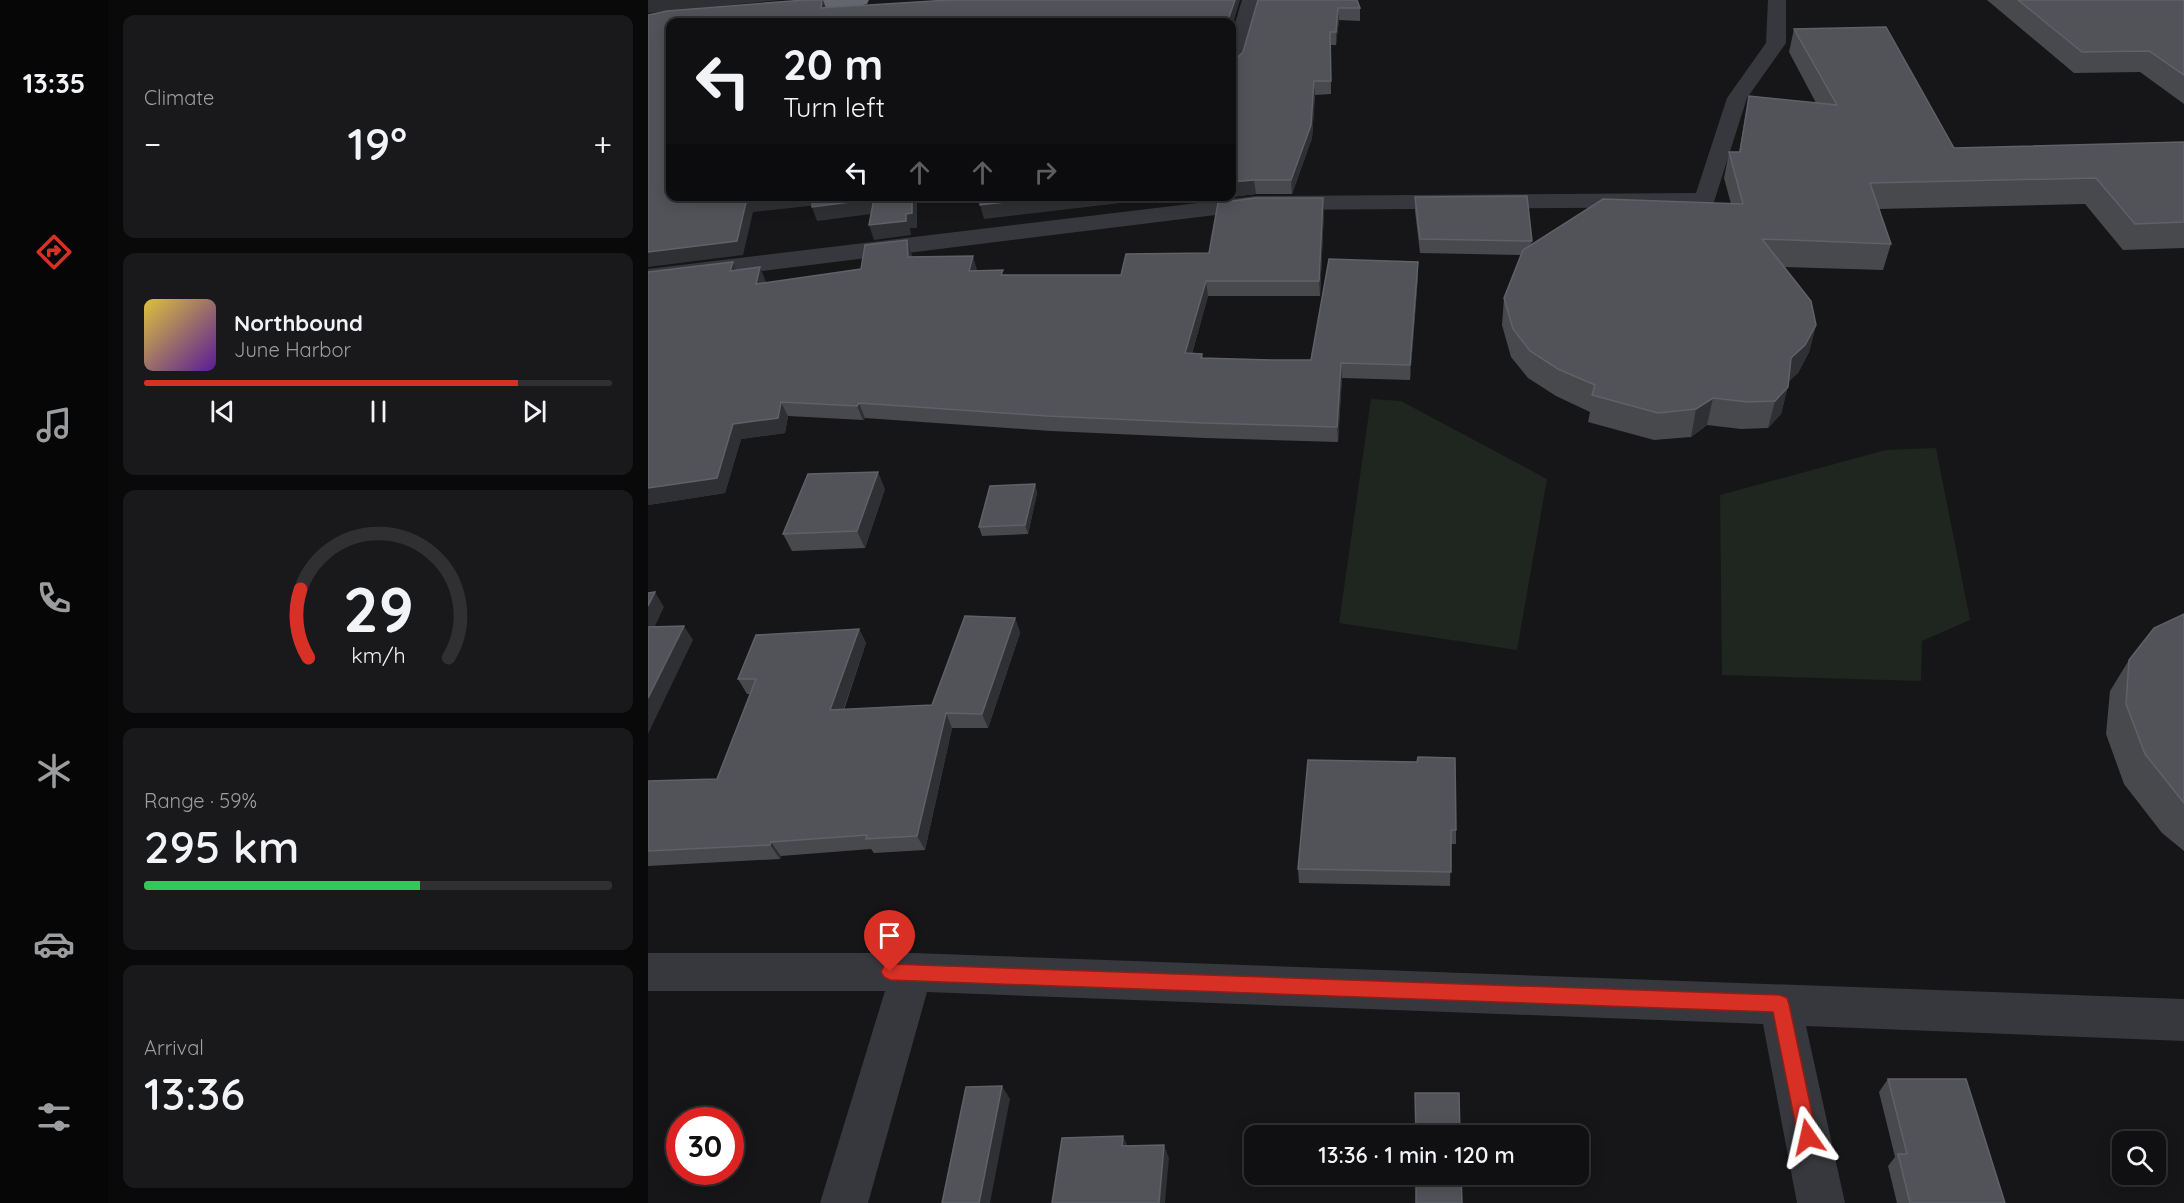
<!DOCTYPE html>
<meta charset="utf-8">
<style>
:root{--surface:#101012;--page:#19191b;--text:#f1f3f6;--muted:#9c9d9f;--line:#303032;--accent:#d93025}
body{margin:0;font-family:Quicksand,sans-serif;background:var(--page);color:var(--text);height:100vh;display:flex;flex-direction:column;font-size:22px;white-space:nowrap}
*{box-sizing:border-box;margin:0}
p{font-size:20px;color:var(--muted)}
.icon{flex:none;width:33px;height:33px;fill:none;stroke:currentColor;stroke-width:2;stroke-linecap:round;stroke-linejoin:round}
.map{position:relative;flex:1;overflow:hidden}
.panel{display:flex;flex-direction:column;gap:15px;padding:15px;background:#09090a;width:540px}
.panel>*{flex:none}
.banner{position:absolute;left:18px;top:18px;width:570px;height:183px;border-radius:12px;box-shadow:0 3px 15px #0003,0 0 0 2px var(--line);background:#101012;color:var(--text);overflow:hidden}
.tools{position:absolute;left:1464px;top:1131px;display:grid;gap:12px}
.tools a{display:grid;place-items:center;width:54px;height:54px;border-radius:12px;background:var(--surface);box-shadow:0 3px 15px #0003,0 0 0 2px var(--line);font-size:30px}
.speed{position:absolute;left:18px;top:1107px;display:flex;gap:12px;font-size:30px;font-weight:700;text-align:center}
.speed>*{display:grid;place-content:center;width:78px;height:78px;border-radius:50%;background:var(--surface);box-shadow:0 3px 15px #0003,0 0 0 2px var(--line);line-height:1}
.speed .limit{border:9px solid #d22;background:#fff;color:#111}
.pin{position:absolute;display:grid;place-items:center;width:51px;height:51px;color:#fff;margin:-62px -26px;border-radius:50% 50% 50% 0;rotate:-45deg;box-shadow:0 0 6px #0007}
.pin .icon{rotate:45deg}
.me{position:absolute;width:66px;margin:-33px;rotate:349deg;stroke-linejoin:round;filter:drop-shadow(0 0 4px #0008)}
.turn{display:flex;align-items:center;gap:21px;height:126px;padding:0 18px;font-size:27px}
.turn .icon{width:78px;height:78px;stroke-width:2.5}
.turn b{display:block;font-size:42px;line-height:51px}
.lanes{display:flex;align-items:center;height:57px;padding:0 18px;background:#0003;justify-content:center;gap:30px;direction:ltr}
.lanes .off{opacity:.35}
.big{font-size:45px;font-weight:600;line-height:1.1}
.panel .card{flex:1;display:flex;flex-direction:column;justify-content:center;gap:9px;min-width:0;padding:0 21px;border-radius:12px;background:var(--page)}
.panel .dial{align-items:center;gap:0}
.dial svg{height:156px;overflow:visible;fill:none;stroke:var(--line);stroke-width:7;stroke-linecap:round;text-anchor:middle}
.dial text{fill:var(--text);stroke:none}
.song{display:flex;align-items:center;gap:18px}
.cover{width:72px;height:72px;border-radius:9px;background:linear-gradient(135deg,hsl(50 70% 55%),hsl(270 70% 35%))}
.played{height:6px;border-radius:3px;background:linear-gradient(90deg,var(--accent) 80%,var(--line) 80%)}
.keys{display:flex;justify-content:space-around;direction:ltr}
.heat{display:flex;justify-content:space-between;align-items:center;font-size:33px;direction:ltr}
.charge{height:9px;border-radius:4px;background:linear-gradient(90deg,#34c759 59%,var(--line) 0)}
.trip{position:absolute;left:596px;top:1125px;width:345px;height:60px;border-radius:12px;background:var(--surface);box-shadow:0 3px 15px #0003,0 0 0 2px var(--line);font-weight:600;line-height:60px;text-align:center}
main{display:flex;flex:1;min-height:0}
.dock{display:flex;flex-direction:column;width:108px;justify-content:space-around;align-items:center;background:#060607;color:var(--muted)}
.dock .icon{width:42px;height:42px}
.dock .on{color:var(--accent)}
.dock b{font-size:27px;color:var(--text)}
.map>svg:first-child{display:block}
.green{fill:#1e261f}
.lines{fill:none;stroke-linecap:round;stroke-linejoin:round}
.street{fill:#37383d;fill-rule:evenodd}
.highway{fill:#63666e;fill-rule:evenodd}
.wall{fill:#47494d}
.shaded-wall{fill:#2f3033}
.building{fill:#525359;stroke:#5f6168;stroke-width:1.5}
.route{fill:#d93025;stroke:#8d1f18;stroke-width:1.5}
</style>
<main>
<nav class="dock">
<b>13:35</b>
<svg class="icon on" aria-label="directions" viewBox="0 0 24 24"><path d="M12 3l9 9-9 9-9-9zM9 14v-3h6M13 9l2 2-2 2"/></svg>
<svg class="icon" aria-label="music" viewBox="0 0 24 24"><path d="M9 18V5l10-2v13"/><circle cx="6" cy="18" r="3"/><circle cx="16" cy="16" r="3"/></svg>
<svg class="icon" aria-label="phone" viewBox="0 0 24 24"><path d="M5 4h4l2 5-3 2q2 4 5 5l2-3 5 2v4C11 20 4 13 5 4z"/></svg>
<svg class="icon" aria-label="climate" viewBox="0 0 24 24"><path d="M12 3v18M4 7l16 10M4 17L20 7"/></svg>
<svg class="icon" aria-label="car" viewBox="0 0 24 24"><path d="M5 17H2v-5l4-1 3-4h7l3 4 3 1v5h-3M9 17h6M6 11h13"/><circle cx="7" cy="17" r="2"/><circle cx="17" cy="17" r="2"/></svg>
<svg class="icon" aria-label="filters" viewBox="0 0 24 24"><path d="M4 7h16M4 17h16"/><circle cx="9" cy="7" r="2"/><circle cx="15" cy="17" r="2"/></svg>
</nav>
<section class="panel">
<div class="card"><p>Climate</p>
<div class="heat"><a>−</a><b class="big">19°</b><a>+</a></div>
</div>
<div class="card">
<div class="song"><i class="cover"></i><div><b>Northbound</b><p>June Harbor</p></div></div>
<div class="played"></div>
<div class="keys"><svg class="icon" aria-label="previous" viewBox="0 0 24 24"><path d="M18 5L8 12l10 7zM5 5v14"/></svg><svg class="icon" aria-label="pause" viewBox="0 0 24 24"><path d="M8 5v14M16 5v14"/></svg><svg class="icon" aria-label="next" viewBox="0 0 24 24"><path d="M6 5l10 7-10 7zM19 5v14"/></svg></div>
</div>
<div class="card dial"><svg viewBox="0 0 100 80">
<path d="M14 69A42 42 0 1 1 86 69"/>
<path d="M14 69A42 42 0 0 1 10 34" stroke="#d93025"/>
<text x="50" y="56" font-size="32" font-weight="700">29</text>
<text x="50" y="72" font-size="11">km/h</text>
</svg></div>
<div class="card"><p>Range · 59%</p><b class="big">295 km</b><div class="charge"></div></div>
<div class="card"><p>Arrival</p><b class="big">13:36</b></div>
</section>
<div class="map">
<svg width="1536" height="1203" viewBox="0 0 1536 1203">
<rect width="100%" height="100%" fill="#161618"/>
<!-- green -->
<path class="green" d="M723,399L753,401L899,479L869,650L691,623Z
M1288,448L1322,620L1274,641L1273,681L1074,675L1072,495L1238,450Z"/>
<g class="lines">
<!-- street -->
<path class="street" d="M594,0H612L594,64L591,68L584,70V33Z
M1120,0H1138V43L1099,98L1065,205L1057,207L608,210L0,285V269L608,196L1048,193L1079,98L1118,43Z
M0,953H264L1536,999V1041L1158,1026L1197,1203H1149L1115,1024L279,992L220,1203H172L237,991H0Z"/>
<!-- highway -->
<path class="highway" d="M157,0H221L219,4L212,6L133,14L126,12L124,8L126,4Z"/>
</g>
<!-- wall -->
<path class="wall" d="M610,0L712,8V21L691,20L688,45H683V94L667,95L664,138L644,194H608L575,198L590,57L595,52Z
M1339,0H1536V104L1492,72L1426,73Z
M1146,29L1306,148L1536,142V248L1475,250L1437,204L1231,209L1243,244L1235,270L1136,267L1168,325L1161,352L1150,373L1141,381L1133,414L1120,428L1093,429L1059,425L1043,437L1006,440L940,422L942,412L908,396L880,378L863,357L854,325L856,298L873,255L772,253L767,211V197L884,241L883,244L1083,204L1076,178L1081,152H1091L1101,96L1168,103L1141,52Z
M675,198L676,212L672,296H560L544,354H554L555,358L626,360H663L770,276L762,380L694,378L690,442L557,438L403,431L217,418L215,420L140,416L137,433L93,439L77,493L0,505V272L88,270L118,282V283L213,269L259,240L264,257L329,271L356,275H473L561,253Z
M387,484L389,493L380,534L334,536L331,527Z
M237,489L217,548L144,551L135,534Z
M1536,614V851L1514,833L1476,784L1458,734L1462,691L1481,660Z
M367,618L372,633L340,728H304L277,850L226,853L223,849L133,856L132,859L0,866V781L69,779L102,694H99L90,679L211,629L218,643L196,710L284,705Z
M660,760L808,830V844H803L802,886L651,883L650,869Z
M1240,1079L1357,1203H1249L1240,1166L1247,1157L1231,1092Z"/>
<!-- shaded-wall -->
<path class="shaded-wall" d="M0,0H133L0,13Z
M174,0H175L179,11L173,8Z
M587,0H592L584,27V22H580V20Z
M690,8L691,20L688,45V32Z
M666,81L667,95L664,138L644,194L643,180Z
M606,180L608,194L575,198V196H584V182Z
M115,196H168L171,205L105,212L95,255L0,267V252L99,198Z
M264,196H269V228H262L263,235L226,240L221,225L258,214Z
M407,196H532L336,219L332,205Z
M675,198L676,212L672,296L671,281Z
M226,199L231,213L169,221L164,207Z
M259,240L264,255L265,271L260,257Z
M325,256L329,270L321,271Z
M85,262L91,276L82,271Z
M770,262V276L762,380V365Z
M112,267L118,282L114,299L108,284Z
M558,281L560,296L540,368L537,353Z
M1168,325L1161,352L1150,373L1136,385L1143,358Z
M693,363L694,378L690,442L689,427Z
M1140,387L1133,414L1120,428L1127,401Z
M1065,398L1059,425L1043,437L1048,409Z
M133,402L140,416L137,433L93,439L77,493L0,505V488L85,424Z
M211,403L217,418L215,420L209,406Z
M230,472L237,489L217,548L209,531Z
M387,484L389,493L380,534L377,525Z
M7,592L16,607L0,641V606Z
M367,618L372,633L340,728L334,714Z
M36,626L45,640L0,734V698Z
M211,629L218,643L190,725L182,710Z
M298,713L304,728L277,850L269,836Z
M123,842L133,856L132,859L122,845Z
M354,1086L362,1099L342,1203H331Z
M475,1136L481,1149L474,1146Z
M516,1145L521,1158L517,1203H511Z"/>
<!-- building -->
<path class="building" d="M156,0H174L173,8L301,0H587L580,20V22H22V196H115L99,198L89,241L0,252V15L19,11Z
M610,0H709L712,8H690L688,32H682L683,81H666L663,125L643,180H606L584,182V59L590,57L595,52Z
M1370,0H1536V75L1501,51L1434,52Z
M1238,27L1306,148L1536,142V222L1487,224L1448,178L1222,183L1243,244L1114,239L1163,301L1168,325L1157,345L1143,358L1140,387L1127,401L1100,402L1065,398L1048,409L1010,413L944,395L947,385L910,369L882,351L865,329L856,298L875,250L955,199L1095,204L1081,152H1092L1101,96L1189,105L1146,29Z
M165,196H264V213L258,214V221L221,225L226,199L164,207Z
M332,196H407L332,205Z
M879,196L884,241L772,239L767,197Z
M607,198H675L671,281H558L537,353L554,354L553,358L626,360H663L681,259L770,262L762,365L693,363L689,427L555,423L399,416L211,403L209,406L133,402L130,418L85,424L69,478L0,488V272L85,262L82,271L112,267L108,284L213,269L217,245L259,240L260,257L325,256L321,271L355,270L353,275H473L478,254L561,253L570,203Z
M230,472L209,531L135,534L160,474Z
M387,484L377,525L331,527L342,486Z
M7,592L0,606V593Z
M1536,614V803L1497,754L1478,704L1481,660L1506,628Z
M317,616L367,618L334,714L298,713L269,836L218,839L219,835L123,842L122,845L0,851V781L69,779L108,679H90L108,635L211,629L182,710L284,705Z
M36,626L0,698V627Z
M770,757L807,758L808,830H803V872L650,869L660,760L769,762Z
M1240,1079H1318L1357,1203H1262L1250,1154H1259Z
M354,1086L331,1203H294L318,1087Z
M767,1093H811L812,1136H768Z
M475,1136L474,1146L516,1145L511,1203H404L414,1138Z
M768,1174H813L814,1203H768Z"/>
<!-- route -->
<path class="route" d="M242,964L1132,995L1139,998L1141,1004L1169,1137L1166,1143L1160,1146L1153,1143L1150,1137L1125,1012L242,980L236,977L233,972L236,966Z"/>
</svg>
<div class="tools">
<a><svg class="icon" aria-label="search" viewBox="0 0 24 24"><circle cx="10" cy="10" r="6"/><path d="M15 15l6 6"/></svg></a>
</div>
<div class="speed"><div class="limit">30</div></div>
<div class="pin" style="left:242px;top:972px;background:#d93025"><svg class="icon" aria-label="arrive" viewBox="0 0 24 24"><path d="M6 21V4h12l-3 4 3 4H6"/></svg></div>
<svg class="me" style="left:1160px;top:1137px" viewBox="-20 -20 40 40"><path d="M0-17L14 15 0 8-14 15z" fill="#d93025" stroke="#fff" stroke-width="4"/></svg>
<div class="trip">13:36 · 1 min · 120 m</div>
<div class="banner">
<div class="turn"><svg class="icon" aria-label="left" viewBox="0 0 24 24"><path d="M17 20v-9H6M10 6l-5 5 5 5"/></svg><div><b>20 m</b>Turn left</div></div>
<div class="lanes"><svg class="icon" aria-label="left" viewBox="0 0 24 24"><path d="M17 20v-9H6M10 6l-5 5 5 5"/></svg><svg class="icon off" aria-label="ahead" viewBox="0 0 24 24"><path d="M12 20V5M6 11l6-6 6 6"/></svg><svg class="icon off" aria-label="ahead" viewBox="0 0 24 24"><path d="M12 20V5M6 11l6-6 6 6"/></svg><svg class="icon off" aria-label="right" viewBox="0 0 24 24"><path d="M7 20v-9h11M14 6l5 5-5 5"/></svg></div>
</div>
</div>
</main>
